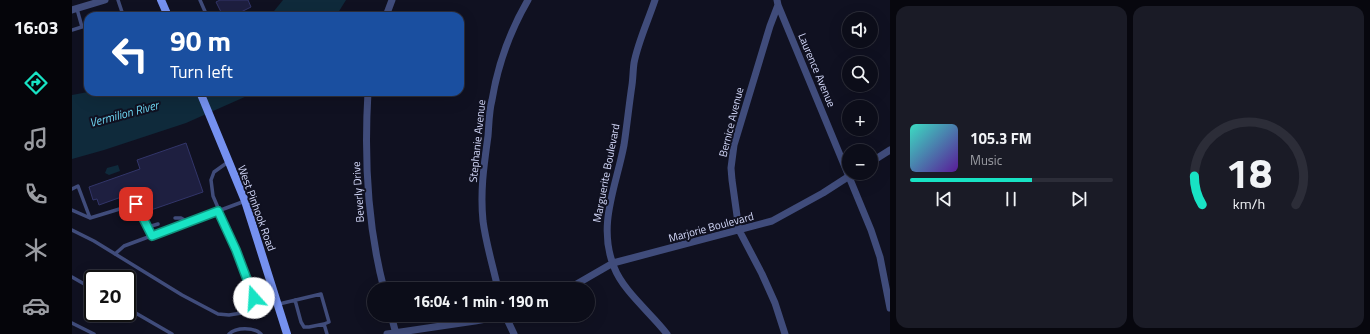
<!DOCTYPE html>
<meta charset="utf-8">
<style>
:root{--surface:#0c0d19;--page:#1a1b26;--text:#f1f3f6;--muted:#9a9ca2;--line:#2c2d38;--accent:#18e3c4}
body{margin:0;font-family:"Titillium Web",sans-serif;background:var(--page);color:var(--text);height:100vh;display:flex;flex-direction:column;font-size:15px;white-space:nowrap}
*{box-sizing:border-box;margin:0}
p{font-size:13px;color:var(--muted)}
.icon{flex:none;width:22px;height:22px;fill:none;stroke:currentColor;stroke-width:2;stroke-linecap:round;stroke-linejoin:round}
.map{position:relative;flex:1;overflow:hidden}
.panel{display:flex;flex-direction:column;gap:6px;padding:6px;background:#07070e;width:480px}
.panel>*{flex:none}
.banner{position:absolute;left:12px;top:12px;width:380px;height:84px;border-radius:12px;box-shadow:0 4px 16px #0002,0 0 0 1px var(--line);background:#1a4fa0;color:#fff;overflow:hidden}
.buttons{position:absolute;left:770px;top:12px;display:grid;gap:8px}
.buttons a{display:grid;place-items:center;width:36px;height:36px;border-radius:50%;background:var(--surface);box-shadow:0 4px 16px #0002,0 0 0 1px var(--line);font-size:20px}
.speed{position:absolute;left:12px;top:270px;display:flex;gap:8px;font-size:20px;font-weight:700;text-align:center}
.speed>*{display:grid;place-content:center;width:52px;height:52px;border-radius:50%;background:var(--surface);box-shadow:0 4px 16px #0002,0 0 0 1px var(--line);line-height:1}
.speed .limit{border:2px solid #111;border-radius:6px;background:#fff;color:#111}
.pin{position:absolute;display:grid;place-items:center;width:34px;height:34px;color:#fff;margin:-17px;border-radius:8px;box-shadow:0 2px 6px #0006}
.me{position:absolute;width:44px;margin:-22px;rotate:341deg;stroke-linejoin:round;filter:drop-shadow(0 0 3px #0008)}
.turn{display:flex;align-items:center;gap:14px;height:84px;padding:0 20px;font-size:18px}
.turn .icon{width:52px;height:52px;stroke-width:2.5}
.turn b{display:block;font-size:28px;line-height:34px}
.panel .card{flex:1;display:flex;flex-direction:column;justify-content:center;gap:6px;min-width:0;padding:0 14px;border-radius:12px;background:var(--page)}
.panel .dial{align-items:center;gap:0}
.dial svg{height:104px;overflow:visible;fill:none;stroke:var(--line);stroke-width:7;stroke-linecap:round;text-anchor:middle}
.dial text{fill:var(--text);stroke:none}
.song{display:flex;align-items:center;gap:12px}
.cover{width:48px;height:48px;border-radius:6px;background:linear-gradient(135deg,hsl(170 70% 55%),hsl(270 70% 35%))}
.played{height:4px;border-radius:2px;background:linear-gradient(90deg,var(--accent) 60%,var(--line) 60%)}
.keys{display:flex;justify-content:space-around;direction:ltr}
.panel .tiles{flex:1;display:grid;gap:6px;grid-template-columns:repeat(2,1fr)}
.trip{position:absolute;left:295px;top:282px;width:228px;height:40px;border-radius:20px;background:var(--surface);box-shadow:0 4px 16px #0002,0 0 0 1px var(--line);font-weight:700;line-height:40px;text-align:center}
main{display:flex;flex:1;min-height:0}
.tabs{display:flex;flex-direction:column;width:72px;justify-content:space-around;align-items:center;background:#05050a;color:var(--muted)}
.tabs .icon{width:28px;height:28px}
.tabs .active{color:var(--accent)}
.tabs b{font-size:18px;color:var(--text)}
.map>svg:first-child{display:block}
.water{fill:#0f2a3b}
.building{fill:#1e1f40;stroke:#323569}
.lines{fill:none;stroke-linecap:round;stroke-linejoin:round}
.lane{stroke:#404c7b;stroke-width:3.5}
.street{stroke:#404c7b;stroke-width:7}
.secondary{stroke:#7591f0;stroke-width:8}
.route-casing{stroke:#10947f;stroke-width:10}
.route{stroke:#18e3c4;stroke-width:7}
.labels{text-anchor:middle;stroke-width:4;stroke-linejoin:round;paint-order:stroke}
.street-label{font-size:11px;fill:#d4d9fa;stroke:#101121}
.water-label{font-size:12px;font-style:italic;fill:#6dd4f0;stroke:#101121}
</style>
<main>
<nav class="tabs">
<b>16:03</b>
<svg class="icon active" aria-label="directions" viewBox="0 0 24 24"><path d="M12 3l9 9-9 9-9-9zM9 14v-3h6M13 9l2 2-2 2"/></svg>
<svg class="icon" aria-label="music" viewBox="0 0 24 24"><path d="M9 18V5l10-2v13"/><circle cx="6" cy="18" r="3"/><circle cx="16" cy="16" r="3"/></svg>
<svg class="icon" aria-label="phone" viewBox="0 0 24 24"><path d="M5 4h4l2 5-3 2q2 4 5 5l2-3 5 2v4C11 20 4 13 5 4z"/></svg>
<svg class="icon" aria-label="climate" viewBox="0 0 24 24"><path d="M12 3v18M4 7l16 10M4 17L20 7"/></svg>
<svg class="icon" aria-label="car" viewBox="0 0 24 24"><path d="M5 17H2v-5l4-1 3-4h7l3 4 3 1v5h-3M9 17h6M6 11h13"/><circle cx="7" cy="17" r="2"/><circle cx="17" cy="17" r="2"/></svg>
</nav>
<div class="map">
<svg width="818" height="334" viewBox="0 0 818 334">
<rect width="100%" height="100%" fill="#101121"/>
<!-- water -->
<path class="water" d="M211,0H274L264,16H198Z
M16,92H184L114,123L32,150L0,159V95Z
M46,165L48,171L37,175L33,173L35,168Z"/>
<!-- building -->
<path class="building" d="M148,0H176L179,7L161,16H151L144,2Z
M114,143L131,192L76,211L69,190L27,205L25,199L21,200L17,187L68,169L65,160Z"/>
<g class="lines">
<!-- lane -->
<path class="lane" d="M46,0L51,15L47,16
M128,0L135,16
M5,9L10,27
M0,30L16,25
M0,189L6,186L18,218
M0,210L18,218L64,204L80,236
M103,218H109L118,223
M76,227L86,224
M0,230L22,241L110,295L146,314L157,315L182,311L186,308L172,268L141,196L139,180L142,172L156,162
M43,254L52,246L173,201
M0,277L21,289
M179,289L199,282
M223,300L229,322L232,327H237L252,324
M207,304L249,294L257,322L252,324L255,334
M55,308L100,334
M0,323L22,334
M157,334C164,327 182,327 189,334"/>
<!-- street -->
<path class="street" d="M583,0C576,21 566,42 562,63C561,70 561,78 560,85C557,105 555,125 552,145C544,187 525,225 542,267C551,291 579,313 595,334
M705,0L706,5L799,230L808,257L818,308
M706,5L698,26L662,145L659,168L660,180L667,230L690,274L703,303L713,334
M0,10L33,0
M314,16L320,0
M296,92C292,159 295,224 312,289
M799,162L818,150
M426,289C421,266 414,244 411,221C408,191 412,165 416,136C417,124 417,111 420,100C426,64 438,31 456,0
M496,289L541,263L700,221L751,193L782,173
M319,315L324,334
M433,315L442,334
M315,334L403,321L436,315"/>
<!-- secondary -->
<path class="secondary" d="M89,0L96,16
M128,92L173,201L215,334"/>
</g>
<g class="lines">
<defs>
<path id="route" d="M64,204L80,236L146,211L164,250L182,298"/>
</defs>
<!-- route casing -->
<use href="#route" class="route-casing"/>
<!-- route -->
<use href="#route" class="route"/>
</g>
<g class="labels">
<!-- street labels -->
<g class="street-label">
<text transform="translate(745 70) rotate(67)" y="4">Laurence Avenue</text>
<text transform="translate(659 122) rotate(-76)" y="4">Bernice Avenue</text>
<text transform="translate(405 141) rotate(-84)" y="4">Stephanie Avenue</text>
<text transform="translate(534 173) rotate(-79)" y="4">Marguerite Boulevard</text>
<text transform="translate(286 192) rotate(-94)" y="4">Beverly Drive</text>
<text transform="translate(185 208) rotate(70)" y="4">West Pinhook Road</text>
<text transform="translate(639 227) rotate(-15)" y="4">Marjorie Boulevard</text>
</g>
<!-- water labels -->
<g class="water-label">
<text transform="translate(52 114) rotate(-15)" y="4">Vermilion River</text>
</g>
</g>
</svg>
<div class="buttons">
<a><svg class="icon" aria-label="sound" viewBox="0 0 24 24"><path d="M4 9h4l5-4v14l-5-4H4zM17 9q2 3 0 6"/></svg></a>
<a><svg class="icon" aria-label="search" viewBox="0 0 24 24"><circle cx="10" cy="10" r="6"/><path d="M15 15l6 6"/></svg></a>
<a>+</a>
<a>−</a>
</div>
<div class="speed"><div class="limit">20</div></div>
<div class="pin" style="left:64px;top:204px;background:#d93025"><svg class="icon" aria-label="arrive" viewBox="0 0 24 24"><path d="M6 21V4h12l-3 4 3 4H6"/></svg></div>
<svg class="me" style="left:182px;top:298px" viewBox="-20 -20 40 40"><circle r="19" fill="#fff"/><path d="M0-13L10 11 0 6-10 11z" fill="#18e3c4"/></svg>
<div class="trip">16:04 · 1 min · 190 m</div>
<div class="banner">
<div class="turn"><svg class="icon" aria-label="left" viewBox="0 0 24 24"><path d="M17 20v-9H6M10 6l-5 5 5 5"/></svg><div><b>90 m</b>Turn left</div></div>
</div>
</div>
<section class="panel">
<div class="tiles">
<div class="card">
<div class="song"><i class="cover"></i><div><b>105.3 FM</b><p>Music</p></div></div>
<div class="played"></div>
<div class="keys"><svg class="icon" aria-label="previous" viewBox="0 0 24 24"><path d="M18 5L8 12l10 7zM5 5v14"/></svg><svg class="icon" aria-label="pause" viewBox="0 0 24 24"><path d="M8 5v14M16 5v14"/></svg><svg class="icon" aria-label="next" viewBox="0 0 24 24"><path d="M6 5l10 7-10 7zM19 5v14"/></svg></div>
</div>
<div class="card dial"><svg viewBox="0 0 100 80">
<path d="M14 69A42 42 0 1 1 86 69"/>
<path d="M14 69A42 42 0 0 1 8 47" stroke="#18e3c4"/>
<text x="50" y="56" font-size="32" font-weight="700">18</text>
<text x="50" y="72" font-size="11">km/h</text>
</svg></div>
</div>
</section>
</main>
